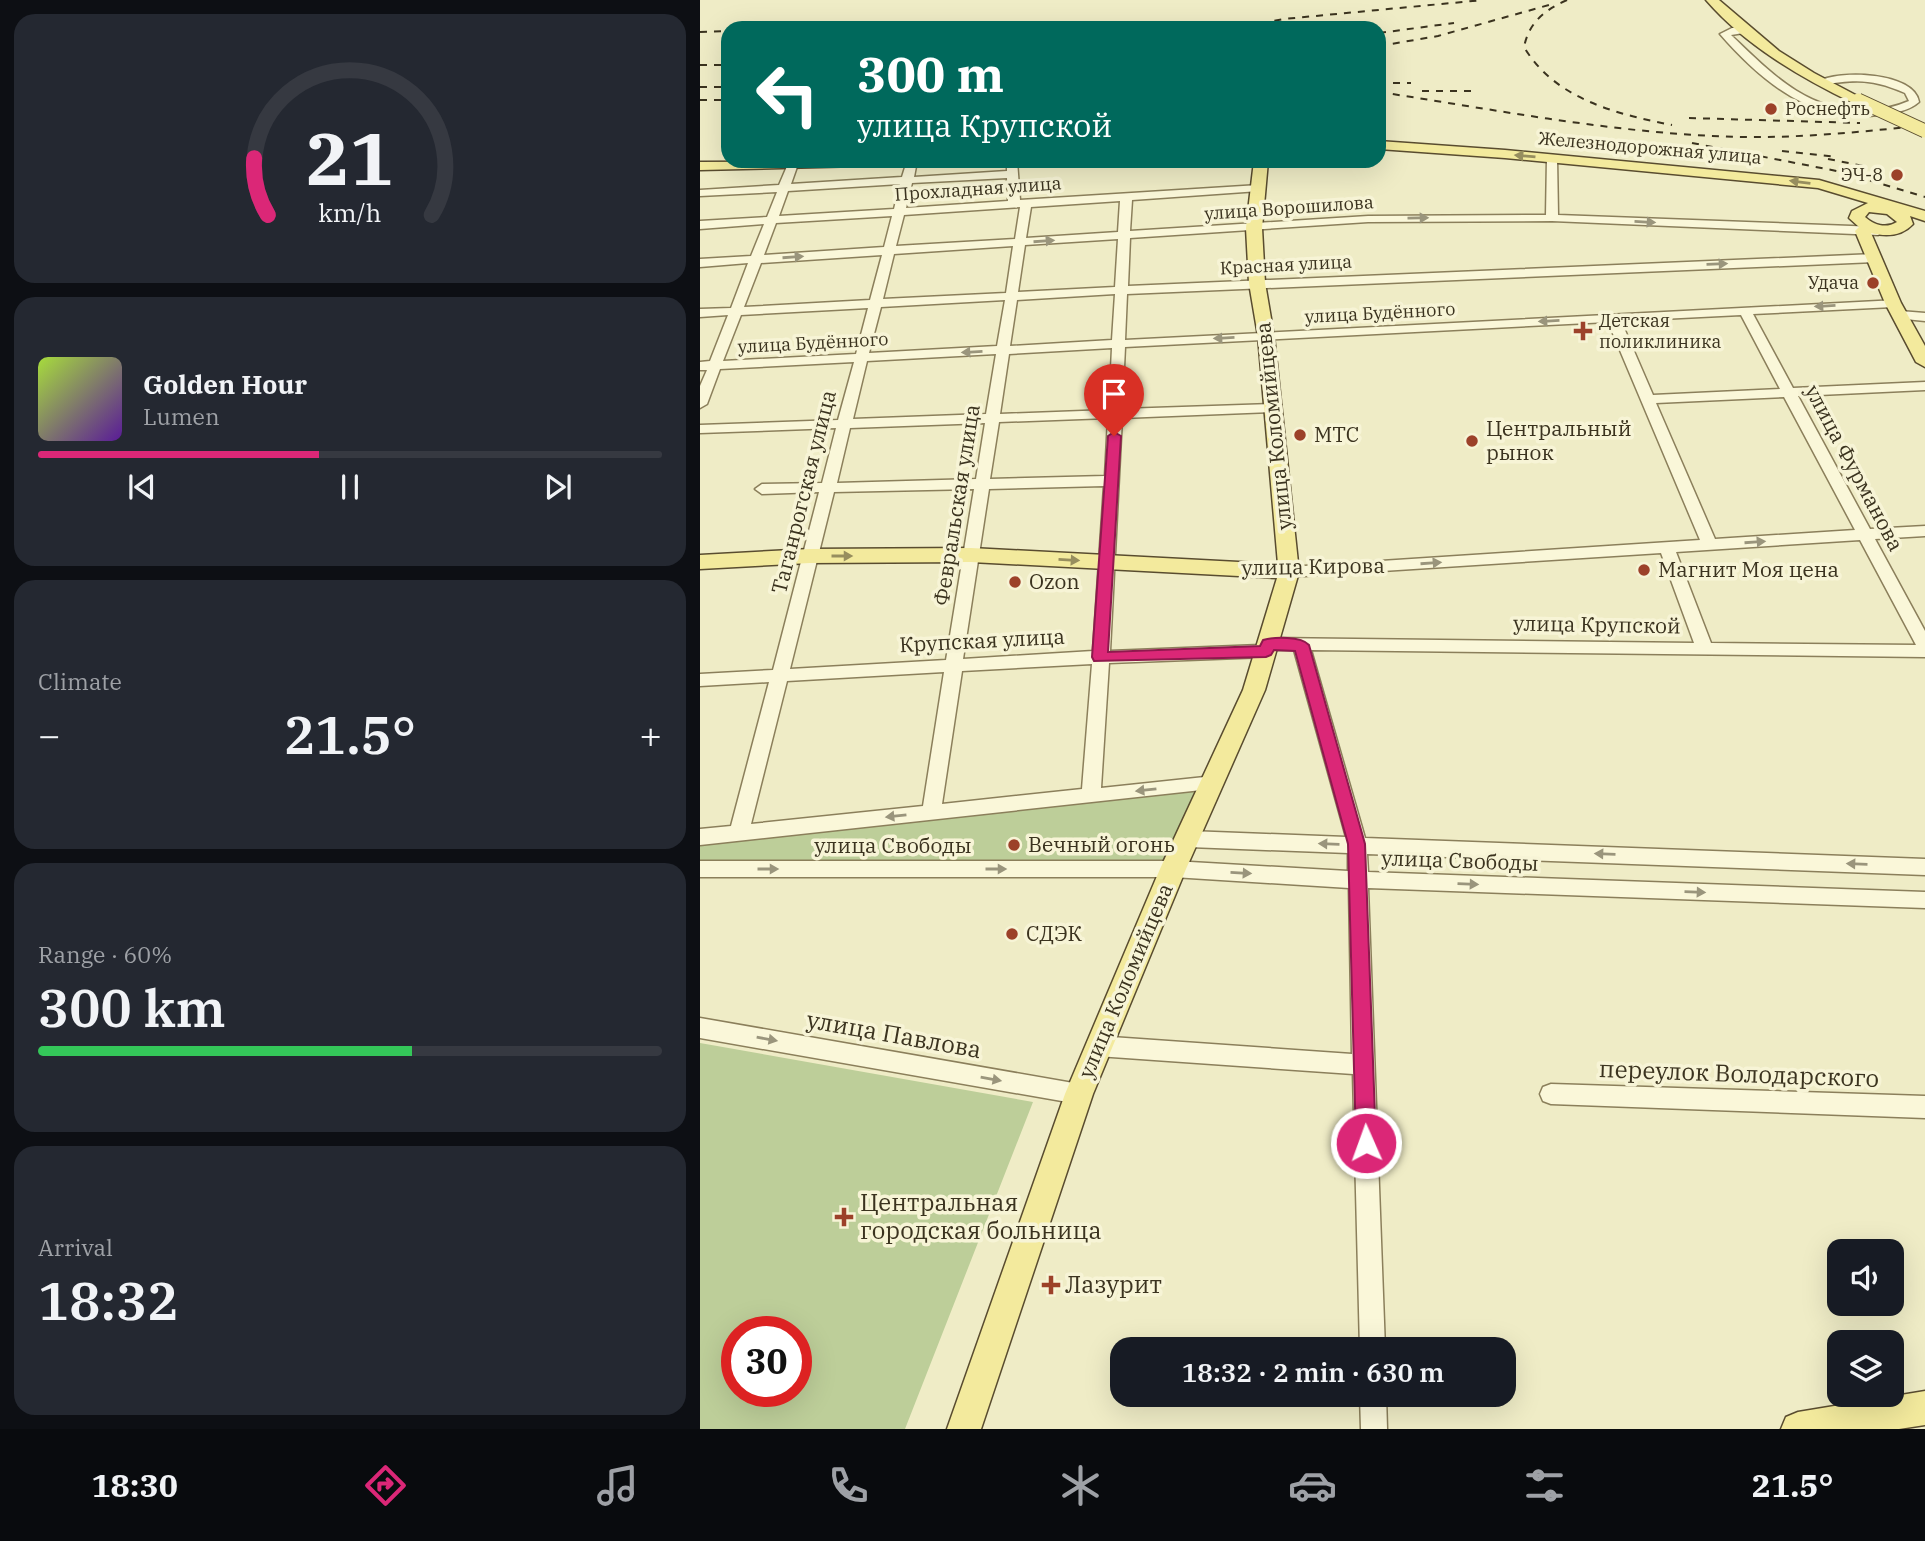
<!DOCTYPE html>
<meta charset="utf-8">
<style>
:root{--surface:#171b24;--page:#242831;--text:#f1f3f6;--muted:#9ea1a6;--line:#363941;--accent:#db2777}
body{margin:0;font-family:"IBM Plex Serif",serif;background:var(--page);color:var(--text);height:100vh;display:flex;flex-direction:column;font-size:26px;white-space:nowrap}
*{box-sizing:border-box;margin:0}
p{font-size:23px;color:var(--muted)}
.icon{flex:none;width:38px;height:38px;fill:none;stroke:currentColor;stroke-width:2;stroke-linecap:round;stroke-linejoin:round}
.map{position:relative;flex:1;overflow:hidden}
.side{display:flex;flex-direction:column;gap:14px;padding:14px;background:#0d0f14;width:700px}
.side>*{flex:none}
.guide{position:absolute;left:21px;top:21px;width:665px;height:147px;border-radius:21px;box-shadow:0 7px 28px #0002;background:#00695c;color:#fff;overflow:hidden}
.controls{position:absolute;left:1127px;top:1239px;display:grid;gap:14px}
.controls a{display:grid;place-items:center;width:77px;height:77px;border-radius:14px;background:var(--surface);box-shadow:0 7px 28px #0002;font-size:35px}
.speed{position:absolute;left:21px;top:1316px;display:flex;gap:14px;font-size:35px;font-weight:700;text-align:center}
.speed>*{display:grid;place-content:center;width:91px;height:91px;border-radius:50%;background:var(--surface);box-shadow:0 7px 28px #0002;line-height:1}
.speed .limit{border:10px solid #d22;background:#fff;color:#111}
.pin{position:absolute;display:grid;place-items:center;width:60px;height:60px;color:#fff;margin:-72px -30px;border-radius:50% 50% 50% 0;rotate:-45deg;box-shadow:0 0 7px #0007}
.pin .icon{rotate:45deg}
.me{position:absolute;width:77px;margin:-38px;rotate:358deg;stroke-linejoin:round;filter:drop-shadow(0 0 5px #0008)}
.turn{display:flex;align-items:center;gap:24px;height:147px;padding:0 21px;font-size:32px}
.turn .icon{width:91px;height:91px;stroke-width:2.5}
.turn b{display:block;font-size:49px;line-height:60px}
.big{font-size:52px;font-weight:600;line-height:1.1}
.side .tile{flex:1;display:flex;flex-direction:column;justify-content:center;gap:10px;min-width:0;padding:0 24px;border-radius:21px;background:var(--page)}
.side .dial{align-items:center;gap:0}
.dial svg{height:182px;overflow:visible;fill:none;stroke:var(--line);stroke-width:7;stroke-linecap:round;text-anchor:middle}
.dial text{fill:var(--text);stroke:none}
.song{display:flex;align-items:center;gap:21px}
.cover{width:84px;height:84px;border-radius:10px;background:linear-gradient(135deg,hsl(80 70% 55%),hsl(270 70% 35%))}
.played{height:7px;border-radius:4px;background:linear-gradient(90deg,var(--accent) 45%,var(--line) 45%)}
.keys{display:flex;justify-content:space-around;direction:ltr}
.heat{display:flex;justify-content:space-between;align-items:center;font-size:38px;direction:ltr}
.charge{height:10px;border-radius:5px;background:linear-gradient(90deg,#34c759 60%,var(--line) 0)}
.trip{position:absolute;left:410px;top:1337px;width:406px;height:70px;border-radius:21px;background:var(--surface);box-shadow:0 7px 28px #0002;font-weight:600;line-height:70px;text-align:center}
.tab-bar{display:flex;height:112px;justify-content:space-around;align-items:center;background:#090b0e;color:var(--muted)}
.tab-bar .icon{width:49px;height:49px}
.tab-bar .selected{color:var(--accent)}
.tab-bar b{font-size:32px;color:var(--text)}
main{display:flex;flex:1;min-height:0}
.map>svg:first-child{display:block}
.green{fill:#bdce99;fill-rule:evenodd}
.lines{fill:none;stroke-linecap:round;stroke-linejoin:round}
.minor-casing{stroke:#8b7f5b;stroke-width:3}
.major-casing{stroke:#594c2f;stroke-width:3}
.minor{fill:#faf7d9;fill-rule:evenodd}
.major{fill:#f3ea9d;fill-rule:evenodd}
.rail{stroke:#3b331f;stroke-width:2;stroke-dasharray:7 7;stroke-linecap:butt}
.major-bridge-casing{stroke:#594c2f;stroke-width:15;stroke-linecap:butt}
.major-bridge{stroke:#f3ea9d;stroke-width:13}
.oneway{fill:#978e5e}
.oneway2{fill:#9a957c}
.route{fill:#db2777;stroke:#8e194d;stroke-width:2}
.poi-dot{fill:#9c4129;stroke:#f7f4d6;stroke-width:2.5}
.labels{text-anchor:middle;stroke-width:7;stroke-linejoin:round;paint-order:stroke}
.far-poi-label{font-size:18px;fill:#3b331f;stroke:#f7f4d6;text-anchor:start}
.far-street-label{font-size:18px;fill:#3b331f;stroke:#f7f4d6}
.street-label{font-size:21px;fill:#3b331f;stroke:#f7f4d6}
.poi-label{font-size:21px;fill:#3b331f;stroke:#f7f4d6;text-anchor:start}
.near-street-label{font-size:24px;fill:#3b331f;stroke:#f7f4d6}
.near-poi-label{font-size:24px;fill:#3b331f;stroke:#f7f4d6;text-anchor:start}
</style>
<main>
<section class="side">
<div class="tile dial"><svg viewBox="0 0 100 80">
<path d="M14 69A42 42 0 1 1 86 69"/>
<path d="M14 69A42 42 0 0 1 8 44" stroke="#db2777"/>
<text x="50" y="56" font-size="32" font-weight="700">21</text>
<text x="50" y="72" font-size="11">km/h</text>
</svg></div>
<div class="tile">
<div class="song"><i class="cover"></i><div><b>Golden Hour</b><p>Lumen</p></div></div>
<div class="played"></div>
<div class="keys"><svg class="icon" aria-label="previous" viewBox="0 0 24 24"><path d="M18 5L8 12l10 7zM5 5v14"/></svg><svg class="icon" aria-label="pause" viewBox="0 0 24 24"><path d="M8 5v14M16 5v14"/></svg><svg class="icon" aria-label="next" viewBox="0 0 24 24"><path d="M6 5l10 7-10 7zM19 5v14"/></svg></div>
</div>
<div class="tile"><p>Climate</p>
<div class="heat"><a>−</a><b class="big">21.5°</b><a>+</a></div>
</div>
<div class="tile"><p>Range · 60%</p><b class="big">300 km</b><div class="charge"></div></div>
<div class="tile"><p>Arrival</p><b class="big">18:32</b></div>
</section>
<div class="map">
<svg width="1225" height="1429" viewBox="0 0 1225 1429">
<rect width="100%" height="100%" fill="#efecc6"/>
<!-- green -->
<path class="green" d="M514,783L473,869H0V837Z
M0,1043L333,1102L205,1429H0ZM37,1332H96V1391H37Z"/>
<g class="lines">
<defs>
<path id="minor" d="M1032,28H1050V32L1031,35C1071,73 1107,112 1166,110C1181,110 1195,107 1209,101L1205,93C1173,79 1156,79 1122,85L1117,82C1138,69 1215,72 1219,102C1208,112 1192,113 1178,115C1112,124 1061,81 1020,34Z
M852,155L857,158L858,215L1178,227L1184,231L1178,235L852,221L668,222L430,238L428,286L1175,254L1181,258L1175,262L427,294L425,340L1197,300L1199,303L1193,307L1053,314L1093,388L1225,382V390L1098,396L1170,529L1225,526V536L1175,539L1225,631V657L611,650L665,838L1225,859V875L667,854L668,872L1225,892V908L668,888L685,1349H660L653,1074L397,1056L389,1053L386,1046L389,1039L397,1036L652,1054L649,888L473,877H0V861H473L648,871V853L489,847L482,844L480,839L482,834L489,831L646,837L594,650H574L572,655L566,657L409,663L401,788L514,776L520,778L523,783L520,788L0,845V829L31,826L69,682L0,686V674L73,670L119,492L62,494L55,489L62,484L122,483L136,428L0,433V425L138,420L154,362L20,369L7,404L0,408V386L7,370H0V362L10,361L28,315L0,317V309L31,308L48,263L0,267V259L51,256L64,224L0,229V221L67,217L77,192L0,196V190L79,185L88,164L92,161L98,164L91,184L202,177L207,161H217L214,177L307,171V161H317L320,200L559,185L565,188L559,191L432,200L430,231L668,216L846,215L847,158ZM307,178L308,201L206,208L212,183ZM200,184L194,209L79,216L88,191ZM420,201L418,232L326,238L331,207ZM320,207L315,239L196,246L204,215ZM192,216L184,247L64,255L76,223ZM418,239L415,287L318,292L325,245ZM313,246L306,293L183,299L194,254ZM182,255L170,300L44,307L61,263ZM415,294L412,340L310,346L317,300ZM305,300L297,346L169,353L181,307ZM168,308L156,354L23,361L41,315ZM1041,315L1080,389L953,395L921,321ZM908,322L1000,540L589,567L581,572L589,577L961,553L994,643L568,638L562,640L560,645L410,651L422,418L573,412L580,408L573,404L422,409L425,347ZM412,348L409,410L300,414L309,354ZM296,354L286,414L153,419L167,361ZM1084,397L1155,530L1015,539L956,403ZM408,418L405,476L290,479L299,422ZM285,423L276,479L137,483L150,428ZM404,486L393,651L263,659L289,489ZM274,489L246,660L90,669L134,492ZM1160,540L1216,645L1011,643L976,552ZM392,664L382,789L242,804L262,671ZM244,672L223,806L51,824L87,681Z
M1200,311L1225,313V321L1195,318V312Z
M0,1018L379,1084L387,1087L390,1094L387,1101L379,1104L0,1038Z
M851,1084L1225,1096V1118L851,1104L843,1101L840,1094L843,1087Z
M660,1395H686L687,1429H661Z"/>
<path id="major" d="M1006,0H1019L1079,51L1114,73L1165,100L1158,104L1153,103C1100,77 1046,46 1006,0Z
M679,141L805,150L1119,180L1225,211V221L1210,216L1213,224C1202,236 1187,237 1171,233L1201,303L1225,346V367L1216,362L1185,303L1155,231L1159,227L1149,218L1152,211L1168,203L1118,188L805,158L679,149ZM1169,212L1187,214L1197,222C1186,229 1174,225 1165,217Z
M207,161L200,165L0,170V162Z
M554,161H568L562,228L565,283L574,336L599,572L565,690L486,869L393,1094L281,1429H247L365,1094L460,869L543,690L577,578L271,562L110,563L0,569V555L110,549L271,548L578,564L558,336L549,283L546,228Z
M1225,1391V1425L1199,1429H1081L1086,1417L1098,1412Z"/>
</defs>
<!-- minor casing -->
<use href="#minor" class="minor-casing"/>
<!-- major casing -->
<use href="#major" class="major-casing"/>
<!-- minor -->
<use href="#minor" class="minor"/>
<!-- major -->
<use href="#major" class="major"/>
<!-- rail -->
<path class="rail" d="M867,0C845,10 829,22 824,47C855,99 916,114 972,125
M276,28L512,25
M533,28L584,19L783,0
M0,32L28,31
M679,33L754,23
M679,46L738,36L849,5
M0,65H28
M679,83H711
M0,87H28
M722,91H774
M679,92C798,110 918,134 1039,137C1101,138 1163,132 1225,125
M0,100H28
M989,118L1160,123
M992,143L1142,172L1225,197
M1082,151L1137,157
M1128,159L1169,167"/>
<defs>
<path id="major-bridge" d="M1158,100L1225,131"/>
</defs>
<!-- major-bridge casing -->
<use href="#major-bridge" class="major-bridge-casing"/>
<!-- major-bridge -->
<use href="#major-bridge" class="major-bridge"/>
</g>
<!-- one-way arrows -->
<defs><path id="oneway-solid" d="M-6-.8H1V-3.2L6.5 0L1 3.2V.8H-6Z" transform="scale(1.75)"/></defs>
<g class="oneway">
<use href="#oneway-solid" transform="translate(825 156) rotate(-175)"/>
<use href="#oneway-solid" transform="translate(1100 182) rotate(-173)"/>
<use href="#oneway-solid" transform="translate(142 556)"/>
<use href="#oneway-solid" transform="translate(369 560) rotate(3)"/>
</g>
<g class="oneway2">
<use href="#oneway-solid" transform="translate(718 218) rotate(-1)"/>
<use href="#oneway-solid" transform="translate(945 222) rotate(3)"/>
<use href="#oneway-solid" transform="translate(344 241) rotate(-4)"/>
<use href="#oneway-solid" transform="translate(93 257) rotate(-4)"/>
<use href="#oneway-solid" transform="translate(1017 264) rotate(-2)"/>
<use href="#oneway-solid" transform="translate(1125 306) rotate(177)"/>
<use href="#oneway-solid" transform="translate(849 321) rotate(177)"/>
<use href="#oneway-solid" transform="translate(524 338) rotate(177)"/>
<use href="#oneway-solid" transform="translate(272 352) rotate(177)"/>
<use href="#oneway-solid" transform="translate(1055 542) rotate(-4)"/>
<use href="#oneway-solid" transform="translate(731 563) rotate(-4)"/>
<use href="#oneway-solid" transform="translate(446 790) rotate(174)"/>
<use href="#oneway-solid" transform="translate(196 816) rotate(174)"/>
<use href="#oneway-solid" transform="translate(629 844) rotate(-178)"/>
<use href="#oneway-solid" transform="translate(905 854) rotate(-178)"/>
<use href="#oneway-solid" transform="translate(1157 864) rotate(-178)"/>
<use href="#oneway-solid" transform="translate(68 869)"/>
<use href="#oneway-solid" transform="translate(296 869)"/>
<use href="#oneway-solid" transform="translate(541 873) rotate(3)"/>
<use href="#oneway-solid" transform="translate(768 884) rotate(2)"/>
<use href="#oneway-solid" transform="translate(995 892) rotate(2)"/>
<use href="#oneway-solid" transform="translate(67 1039) rotate(10)"/>
<use href="#oneway-solid" transform="translate(291 1079) rotate(10)"/>
</g>
<!-- route -->
<path class="route" d="M414,432L421,436L408,652L560,646L563,640C574,637 601,636 609,645L665,844L676,1143L673,1150L666,1153L659,1150L656,1143L648,844L595,651L574,650L571,655L566,657L394,661L392,657L408,436Z"/>
<!-- markers -->
<g class="poi-dot">
<circle cx="1071" cy="109" r="7"/>
<circle cx="1197" cy="175" r="7"/>
<circle cx="1173" cy="283" r="7"/>
<path d="M879.5 320.5h7v7h7v7h-7v7h-7v-7h-7v-7h7z"/>
<circle cx="600" cy="435" r="7"/>
<circle cx="772" cy="441" r="7"/>
<circle cx="944" cy="570" r="7"/>
<circle cx="315" cy="582" r="7"/>
<circle cx="314" cy="845" r="7"/>
<circle cx="312" cy="934" r="7"/>
<path d="M140.5 1206.5h7v7h7v7h-7v7h-7v-7h-7v-7h7z"/>
<path d="M347.5 1274.5h7v7h7v7h-7v7h-7v-7h-7v-7h7z"/>
</g>
<g class="labels">
<!-- far-poi labels -->
<g class="far-poi-label">
<text x="1085" y="115">Роснефть</text>
<text x="1183" y="181" text-anchor="end">ЭЧ-8</text>
<text x="1159" y="289" text-anchor="end">Удача</text>
<text x="899" y="327">Детская<tspan x="899" dy="21">поликлиника</tspan></text>
</g>
<!-- far-street labels -->
<g class="far-street-label">
<text transform="translate(950 148) rotate(5)" y="6">Железнодорожная улица</text>
<text transform="translate(278 189) rotate(-4)" y="6">Прохладная улица</text>
<text transform="translate(589 208) rotate(-4)" y="6">улица Ворошилова</text>
<text transform="translate(586 265) rotate(-3)" y="6">Красная улица</text>
<text transform="translate(680 313) rotate(-3)" y="6">улица Будённого</text>
<text transform="translate(113 343) rotate(-3)" y="6">улица Будённого</text>
</g>
<!-- street labels -->
<g class="street-label">
<text transform="translate(574 426) rotate(-96)" y="7">улица Коломийцева</text>
<text transform="translate(1154 468) rotate(62)" y="7">улица Фурманова</text>
<text transform="translate(104 492) rotate(-76)" y="7">Таганрогская улица</text>
<text transform="translate(257 505) rotate(-81)" y="7">Февральская улица</text>
<text transform="translate(613 567) rotate(-1)" y="7">улица Кирова</text>
<text transform="translate(897 625) rotate(1)" y="7">улица Крупской</text>
<text transform="translate(282 641) rotate(-3)" y="7">Крупская улица</text>
<text x="193" y="853">улица Свободы</text>
<text transform="translate(760 861) rotate(2)" y="7">улица Свободы</text>
<text transform="translate(426 981) rotate(-67)" y="7">улица Коломийцева</text>
</g>
<!-- poi labels -->
<g class="poi-label">
<text x="786" y="436">Центральный<tspan x="786" dy="24">рынок</tspan></text>
<text x="614" y="442">МТС</text>
<text x="958" y="577">Магнит Моя цена</text>
<text x="329" y="589">Ozon</text>
<text x="328" y="852">Вечный огонь</text>
<text x="326" y="941">СДЭК</text>
</g>
<!-- near-street labels -->
<g class="near-street-label">
<text transform="translate(194 1035) rotate(10)" y="8">улица Павлова</text>
<text transform="translate(1039 1074) rotate(2)" y="8">переулок Володарского</text>
</g>
<!-- near-poi labels -->
<g class="near-poi-label">
<text x="160" y="1211">Центральная<tspan x="160" dy="28">городская больница</tspan></text>
<text x="365" y="1293">Лазурит</text>
</g>
</g>
</svg>
<div class="controls">
<a><svg class="icon" aria-label="sound" viewBox="0 0 24 24"><path d="M4 9h4l5-4v14l-5-4H4zM17 9q2 3 0 6"/></svg></a>
<a><svg class="icon" aria-label="layers" viewBox="0 0 24 24"><path d="M12 4l9 5-9 5-9-5zM3 14l9 5 9-5"/></svg></a>
</div>
<div class="speed"><div class="limit">30</div></div>
<div class="pin" style="left:414px;top:436px;background:#d93025"><svg class="icon" aria-label="arrive" viewBox="0 0 24 24"><path d="M6 21V4h12l-3 4 3 4H6"/></svg></div>
<svg class="me" style="left:666px;top:1143px" viewBox="-20 -20 40 40"><circle r="17" fill="#db2777" stroke="#fff" stroke-width="3"/><path d="M0-11L8 9 0 5-8 9z" fill="#fff"/></svg>
<div class="trip">18:32 · 2 min · 630 m</div>
<div class="guide">
<div class="turn"><svg class="icon" aria-label="left" viewBox="0 0 24 24"><path d="M17 20v-9H6M10 6l-5 5 5 5"/></svg><div><b>300 m</b>улица Крупской</div></div>
</div>
</div>
</main>
<nav class="tab-bar">
<b>18:30</b>
<svg class="icon selected" aria-label="directions" viewBox="0 0 24 24"><path d="M12 3l9 9-9 9-9-9zM9 14v-3h6M13 9l2 2-2 2"/></svg>
<svg class="icon" aria-label="music" viewBox="0 0 24 24"><path d="M9 18V5l10-2v13"/><circle cx="6" cy="18" r="3"/><circle cx="16" cy="16" r="3"/></svg>
<svg class="icon" aria-label="phone" viewBox="0 0 24 24"><path d="M5 4h4l2 5-3 2q2 4 5 5l2-3 5 2v4C11 20 4 13 5 4z"/></svg>
<svg class="icon" aria-label="climate" viewBox="0 0 24 24"><path d="M12 3v18M4 7l16 10M4 17L20 7"/></svg>
<svg class="icon" aria-label="car" viewBox="0 0 24 24"><path d="M5 17H2v-5l4-1 3-4h7l3 4 3 1v5h-3M9 17h6M6 11h13"/><circle cx="7" cy="17" r="2"/><circle cx="17" cy="17" r="2"/></svg>
<svg class="icon" aria-label="filters" viewBox="0 0 24 24"><path d="M4 7h16M4 17h16"/><circle cx="9" cy="7" r="2"/><circle cx="15" cy="17" r="2"/></svg>
<b>21.5°</b>
</nav>
